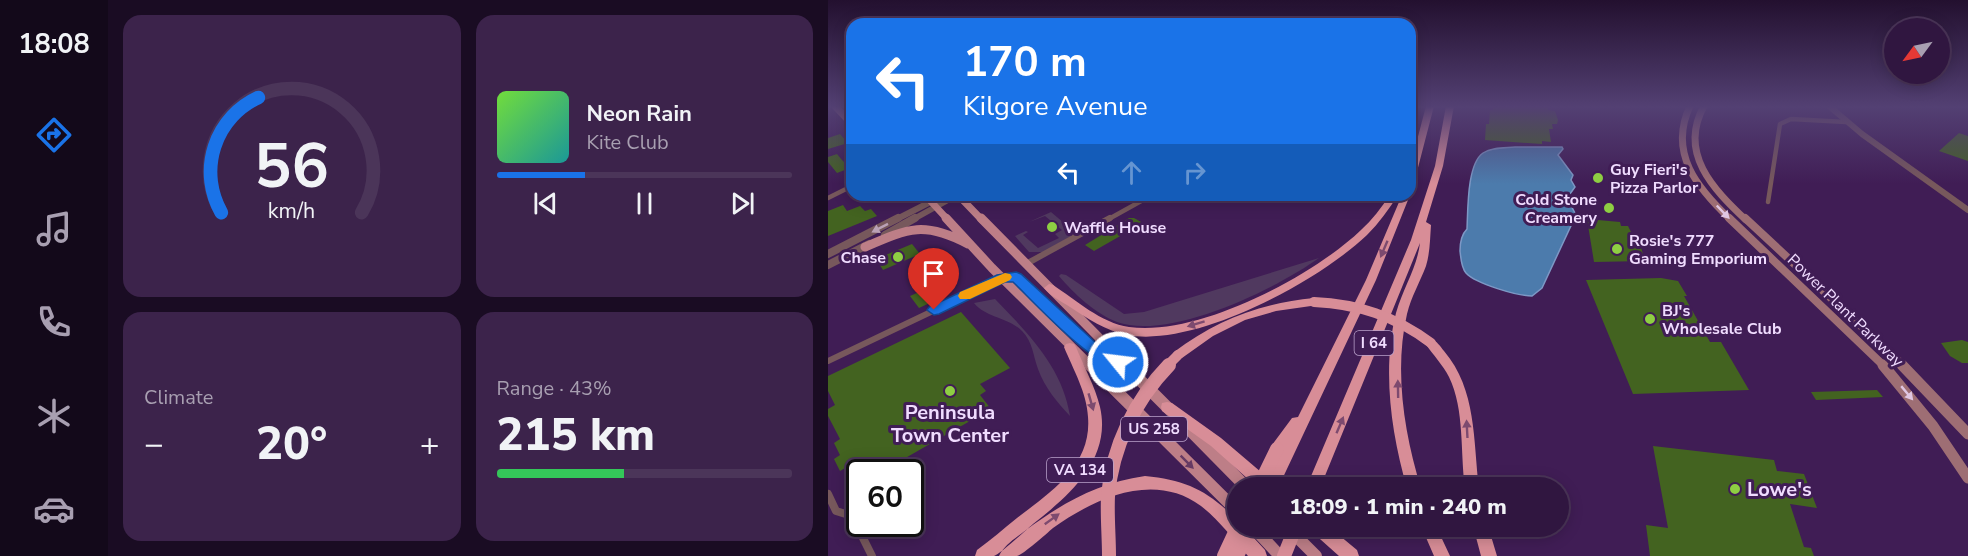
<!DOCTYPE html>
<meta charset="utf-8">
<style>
:root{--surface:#301640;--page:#3c234b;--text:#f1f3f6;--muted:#a89fb1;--line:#4b3559;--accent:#1a73e8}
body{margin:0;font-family:"Nunito Sans",sans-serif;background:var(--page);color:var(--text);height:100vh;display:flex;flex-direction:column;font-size:22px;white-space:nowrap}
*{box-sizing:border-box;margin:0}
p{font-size:20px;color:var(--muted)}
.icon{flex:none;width:33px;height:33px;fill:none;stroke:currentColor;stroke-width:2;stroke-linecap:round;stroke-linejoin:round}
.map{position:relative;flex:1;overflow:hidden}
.side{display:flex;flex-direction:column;gap:15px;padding:15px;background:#1a0c23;width:720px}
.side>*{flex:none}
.banner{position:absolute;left:18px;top:18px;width:570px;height:183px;border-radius:18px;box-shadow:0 3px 15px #0003,0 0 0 2px var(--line);background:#1a73e8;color:#fff;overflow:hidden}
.needle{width:39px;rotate:237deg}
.fabs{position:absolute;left:1056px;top:18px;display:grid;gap:12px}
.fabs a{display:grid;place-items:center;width:66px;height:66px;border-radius:50%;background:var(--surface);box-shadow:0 3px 15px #0003,0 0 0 2px var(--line);font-size:30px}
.speed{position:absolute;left:18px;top:459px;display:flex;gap:12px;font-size:30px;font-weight:700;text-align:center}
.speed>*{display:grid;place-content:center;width:78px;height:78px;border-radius:50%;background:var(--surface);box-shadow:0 3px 15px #0003,0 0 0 2px var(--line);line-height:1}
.speed .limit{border:3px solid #111;border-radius:9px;background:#fff;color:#111}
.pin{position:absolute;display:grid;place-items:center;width:51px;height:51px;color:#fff;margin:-62px -26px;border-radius:50% 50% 50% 0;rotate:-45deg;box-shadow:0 0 6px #0007}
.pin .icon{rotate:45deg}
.me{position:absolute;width:66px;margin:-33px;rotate:299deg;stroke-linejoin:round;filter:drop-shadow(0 0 4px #0008)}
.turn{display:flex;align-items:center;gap:21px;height:126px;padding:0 18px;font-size:27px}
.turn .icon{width:78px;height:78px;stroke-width:2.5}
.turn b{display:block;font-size:42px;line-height:51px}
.lanes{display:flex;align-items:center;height:57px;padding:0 18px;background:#0003;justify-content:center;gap:30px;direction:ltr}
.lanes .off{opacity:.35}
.big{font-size:45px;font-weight:800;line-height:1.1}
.side .widget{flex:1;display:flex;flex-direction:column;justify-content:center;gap:9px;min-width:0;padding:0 21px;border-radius:18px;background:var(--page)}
.side .dial{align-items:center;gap:0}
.dial svg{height:156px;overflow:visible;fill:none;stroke:var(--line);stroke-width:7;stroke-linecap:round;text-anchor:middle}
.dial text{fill:var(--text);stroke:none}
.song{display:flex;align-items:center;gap:18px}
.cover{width:72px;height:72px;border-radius:9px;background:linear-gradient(135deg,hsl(100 70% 55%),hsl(180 70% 35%))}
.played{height:6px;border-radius:3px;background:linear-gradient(90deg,var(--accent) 30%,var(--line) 30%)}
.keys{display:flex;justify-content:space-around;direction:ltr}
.heat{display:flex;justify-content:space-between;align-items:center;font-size:33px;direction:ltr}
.charge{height:9px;border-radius:4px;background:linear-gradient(90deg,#34c759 43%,var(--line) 0)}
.side .tiles{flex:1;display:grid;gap:15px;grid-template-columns:repeat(2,1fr)}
.trip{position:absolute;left:399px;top:477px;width:342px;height:60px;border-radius:30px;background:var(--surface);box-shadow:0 3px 15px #0003,0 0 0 2px var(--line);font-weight:800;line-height:60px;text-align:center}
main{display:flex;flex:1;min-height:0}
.tabs{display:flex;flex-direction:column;width:108px;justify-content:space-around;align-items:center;background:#13091a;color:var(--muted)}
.tabs .icon{width:42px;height:42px}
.tabs .active{color:var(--accent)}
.tabs b{font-size:27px;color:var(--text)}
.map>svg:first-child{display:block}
.green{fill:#50395f}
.water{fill:#4c7bac;stroke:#7d98c5;stroke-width:1.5}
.building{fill:#436320}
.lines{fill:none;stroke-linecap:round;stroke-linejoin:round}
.minor-far2{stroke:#77585c;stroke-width:4.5}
.minor-far1{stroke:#77585c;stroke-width:6}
.minor{stroke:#77585c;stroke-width:8}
.tertiary-far1{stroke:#77585c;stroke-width:6}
.tertiary{stroke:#77585c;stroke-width:8}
.secondary-far2{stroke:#9e6e74;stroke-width:7}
.secondary-far1{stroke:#9e6e74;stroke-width:8}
.secondary{stroke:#9e6e74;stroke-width:11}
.primary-far2{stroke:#bd7e87;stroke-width:7}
.primary-far1{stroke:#bd7e87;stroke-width:9}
.primary{stroke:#bd7e87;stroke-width:12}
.motorway{fill:#d88d97;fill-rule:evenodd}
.motorway-bridge-far1{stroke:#d88d97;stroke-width:10}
.motorway-bridge{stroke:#d88d97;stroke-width:14}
.oneway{fill:#e0c6e3}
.oneway2{fill:#baa1b6}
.oneway3{fill:#7d4a6f}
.oneway4{fill:#663a64}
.route{fill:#1a73e8;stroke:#114b97;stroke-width:1.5}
.slow{fill:#f59e0b}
.poi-dot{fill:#8ece43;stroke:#401d55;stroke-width:2}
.labels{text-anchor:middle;stroke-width:6;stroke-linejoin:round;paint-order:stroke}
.shield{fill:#401d55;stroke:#bba3cc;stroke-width:1.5}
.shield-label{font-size:15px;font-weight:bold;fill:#f0dcff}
.poi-label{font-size:16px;font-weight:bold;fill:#f0dcff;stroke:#401d55;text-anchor:start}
.street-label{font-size:16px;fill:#f0dcff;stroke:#401d55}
.near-poi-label{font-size:20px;font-weight:bold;fill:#f0dcff;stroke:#401d55}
</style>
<main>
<nav class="tabs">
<b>18:08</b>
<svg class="icon active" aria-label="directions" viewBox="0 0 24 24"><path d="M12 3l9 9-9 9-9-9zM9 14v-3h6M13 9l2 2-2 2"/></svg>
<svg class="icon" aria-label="music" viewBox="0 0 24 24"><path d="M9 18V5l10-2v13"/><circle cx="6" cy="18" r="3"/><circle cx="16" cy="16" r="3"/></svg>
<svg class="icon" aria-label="phone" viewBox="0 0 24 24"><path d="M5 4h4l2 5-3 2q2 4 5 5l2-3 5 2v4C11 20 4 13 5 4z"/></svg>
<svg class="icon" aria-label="climate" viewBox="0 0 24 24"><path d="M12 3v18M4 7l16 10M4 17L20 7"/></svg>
<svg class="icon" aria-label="car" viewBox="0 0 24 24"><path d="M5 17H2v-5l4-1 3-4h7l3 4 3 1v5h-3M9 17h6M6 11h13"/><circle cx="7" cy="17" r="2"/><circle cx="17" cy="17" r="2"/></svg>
</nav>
<section class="side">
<div class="tiles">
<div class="widget dial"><svg viewBox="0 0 100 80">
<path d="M14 69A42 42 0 1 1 86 69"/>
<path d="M14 69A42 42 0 0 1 33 10" stroke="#1a73e8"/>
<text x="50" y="56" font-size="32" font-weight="700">56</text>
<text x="50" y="72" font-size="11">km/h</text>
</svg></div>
<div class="widget">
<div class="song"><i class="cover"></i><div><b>Neon Rain</b><p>Kite Club</p></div></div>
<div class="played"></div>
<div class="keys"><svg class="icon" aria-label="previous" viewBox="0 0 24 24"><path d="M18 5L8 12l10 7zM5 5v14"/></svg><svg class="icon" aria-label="pause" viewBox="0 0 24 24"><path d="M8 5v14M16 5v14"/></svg><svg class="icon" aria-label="next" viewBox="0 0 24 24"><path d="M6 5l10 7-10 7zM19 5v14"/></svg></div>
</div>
<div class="widget"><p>Climate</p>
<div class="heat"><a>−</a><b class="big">20°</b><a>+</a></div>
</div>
<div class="widget"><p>Range · 43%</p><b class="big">215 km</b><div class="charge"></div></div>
</div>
</section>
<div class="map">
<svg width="1140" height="556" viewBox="0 0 1140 556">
<rect width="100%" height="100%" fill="#401d55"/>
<!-- green -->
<path class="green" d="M223,212L243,229L248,227L251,229L265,224L215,252H201L187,236L198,231L200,232L195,235L210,248L231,238L227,234L234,230L217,216L201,222Z
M491,258C448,289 341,341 289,322C268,314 245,293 231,276L233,274L238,275L296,314L316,312Z
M167,299C200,333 235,368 242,416C229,402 217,388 210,369C205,356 205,342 194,331C180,317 158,318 146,303Z"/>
<!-- water -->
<path class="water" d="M687,147H734L735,149L730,155L745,175L743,180L747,187L739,198L748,215L714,288L704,296C690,296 648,284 638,273C633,267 633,258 632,251C632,242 633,235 639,229C640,209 639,164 655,153C664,147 677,148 687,147Z"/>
<!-- building -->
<path class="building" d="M665,106H720V110L727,111L730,120L729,124H724L725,129H721L723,142L714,141V144L657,140L658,124H661L662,110H665Z
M1131,133L1140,136V161L1111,151Z
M12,134L20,143L0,149V138Z
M9,154L14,160L22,168L9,173L0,162V157Z
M15,205L19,211L32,206L37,211L43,209L49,216L0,236V211Z
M301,218H306L315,223L266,251L257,245Z
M759,219L792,222L793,226H800L805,236L810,237L817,261L766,262Z
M84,244L92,254L55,270L48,259Z
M833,278L850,281L859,296H856L882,342H893L921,390L805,394L758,280Z
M111,283L121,294L91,308L82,296Z
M133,312L182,368L152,384L158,391L152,395L163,409L53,472H32V492L19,467L12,471L6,459L12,455L6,443L12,439L0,416V409L7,405L0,391V376Z
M1134,340L1140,342V363H1134L1122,356L1113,343Z
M1049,390L1055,397L988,400L983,392Z
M825,446L946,460L949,471L976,474L989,508L962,504L976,547L983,548L986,556H822L818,525L840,528Z"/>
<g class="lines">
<!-- minor-far2 -->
<path class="minor-far2" d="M0,198L24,186
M940,202L952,124L963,119L1018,122
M279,220L324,195"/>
<!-- minor-far1 -->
<path class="minor-far1" d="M198,264L282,218
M0,361L174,278"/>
<!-- minor -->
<path class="minor" d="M0,494L8,511L24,516L44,556"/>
<!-- tertiary-far1 -->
<path class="tertiary-far1" d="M1001,106L1034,134L1140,210
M67,220L116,195
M84,220L129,195"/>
<!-- tertiary -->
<path class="tertiary" d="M57,235L87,218
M0,254L70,218
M0,265L41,244"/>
<!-- secondary-far2 -->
<path class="secondary-far2" d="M862,106C840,153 869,188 903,220
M876,106C850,153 885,189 918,220"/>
<!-- secondary-far1 -->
<path class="secondary-far1" d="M901,218L1056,366
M917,218L1076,366"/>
<!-- secondary -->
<path class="secondary" d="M1055,365L1105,426L1140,478
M1074,365L1140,434"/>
<!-- primary-far2 -->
<path class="primary-far2" d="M7,106L24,124
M97,195L120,220
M130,195L154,220"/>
<!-- primary-far1 -->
<path class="primary-far1" d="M118,218L164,268L263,366
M153,218L299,366
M37,247C81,228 96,221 140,244
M174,278H191L262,347L292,364"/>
<!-- primary -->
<path class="primary" d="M262,365L410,512
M297,365L343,411
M355,423L419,488
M424,526L452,556
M458,526L488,556"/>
<!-- motorway -->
<path class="motorway" d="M598,106H606L586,183L582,186V167Z
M618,106H626L615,166L598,222L603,225C602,239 602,253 598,266C592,282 583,297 579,314C566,370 576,433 593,488H579C563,433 554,369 568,313C575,288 589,268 592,243L492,488H478L583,240L607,166Z
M582,194V195L548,280L450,488H430L383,446L334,411L333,407L334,403L339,402L344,403L393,438L440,478L451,454L444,453L442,449L444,445L464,418L470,417L538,280L574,195Z
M562,195H570C561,209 551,223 539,235C491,281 368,348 299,335C278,331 259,318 242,307C233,301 222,296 216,288L221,284L225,285C248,300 273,323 301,327C369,337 484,277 533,230C544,220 553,208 562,195Z
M486,298L490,299L491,302L490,305L448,311L417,320L385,336L354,358H346L344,355L346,352C388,320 433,303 486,298Z
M603,339C609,341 612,346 616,351C649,390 645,440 651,488H637C632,452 637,410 621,377C615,365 605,355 597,343L599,340Z
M242,343L246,344L248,347C256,367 267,386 272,407C284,459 241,496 205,524C198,530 171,555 166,556C160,556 153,556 147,556L149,550C163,540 175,529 189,518C223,492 264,465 260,417C259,393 245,369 236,347L238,344Z
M317,476C357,480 379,490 407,518L410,521V526H415L437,550L439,556H420C405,539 391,520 373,506C326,471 267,498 225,528C218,534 196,554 189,556C184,556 177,556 171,556C176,545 189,537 198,530C236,502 270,483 317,476Z
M481,526H500L529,550L531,556H511L483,531Z
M593,526H608L622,556H606Z
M645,526H660L669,556H653Z"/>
<!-- motorway-bridge-far1 -->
<path class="motorway-bridge-far1" d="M486,302C530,304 567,316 603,343
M339,366L350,355"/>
<!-- motorway-bridge -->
<path class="motorway-bridge" d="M430,488L449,449
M281,556C281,536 279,516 280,496C284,447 307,400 341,365
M396,556L410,526
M409,556L423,526
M456,556L468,526"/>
</g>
<!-- one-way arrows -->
<defs><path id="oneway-solid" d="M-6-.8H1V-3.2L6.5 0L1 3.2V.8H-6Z" transform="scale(1.5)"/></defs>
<g class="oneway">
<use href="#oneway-solid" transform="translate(895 212) rotate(46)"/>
<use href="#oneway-solid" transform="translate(1079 393) rotate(50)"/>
</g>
<use class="oneway2" href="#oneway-solid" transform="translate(52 228) rotate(153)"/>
<g class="oneway3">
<use href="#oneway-solid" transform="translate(556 249) rotate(113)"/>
<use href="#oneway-solid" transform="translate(368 324) rotate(163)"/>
<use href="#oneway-solid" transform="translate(570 389) rotate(-91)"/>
<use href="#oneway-solid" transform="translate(263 402) rotate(74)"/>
<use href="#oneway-solid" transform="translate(512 425) rotate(-67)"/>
<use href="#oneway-solid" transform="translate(639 429) rotate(-93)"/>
<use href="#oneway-solid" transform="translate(224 519) rotate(-36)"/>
</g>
<use class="oneway4" href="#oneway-solid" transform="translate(359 462) rotate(45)"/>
<!-- sky -->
<linearGradient id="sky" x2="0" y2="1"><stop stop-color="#23102f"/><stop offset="0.58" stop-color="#534073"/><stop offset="1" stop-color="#534073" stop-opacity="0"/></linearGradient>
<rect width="1140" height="184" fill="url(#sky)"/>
<!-- route -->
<path class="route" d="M188,272L193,274L268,343L295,358L297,362L295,367C271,374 203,299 185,282H177L111,314L106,315L99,310L101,307L169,275Z"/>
<!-- slow -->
<path class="slow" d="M177,273L182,274L184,277L182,280L142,299H132L130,296L132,292Z"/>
<!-- markers -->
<g class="poi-dot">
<circle cx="770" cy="178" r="6"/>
<circle cx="781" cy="208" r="6"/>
<circle cx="224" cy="227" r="6"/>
<circle cx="789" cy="249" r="6"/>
<circle cx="70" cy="257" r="6"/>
<circle cx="822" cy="319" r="6"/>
<circle cx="122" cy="391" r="6"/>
<circle cx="907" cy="489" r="6"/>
</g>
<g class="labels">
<!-- shield labels -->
<g class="shield">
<rect x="526.5" y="331" width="39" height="24" rx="4.5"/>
<rect x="293" y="417" width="66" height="24" rx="4.5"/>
<rect x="219" y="458" width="66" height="24" rx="4.5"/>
</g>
<g class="shield-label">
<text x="546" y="348">I 64</text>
<text x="326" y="434">US 258</text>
<text x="252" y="475">VA 134</text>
</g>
<!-- poi labels -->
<g class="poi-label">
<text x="782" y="175">Guy Fieri's<tspan x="782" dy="18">Pizza Parlor</tspan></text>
<text x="769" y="205" text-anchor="end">Cold Stone<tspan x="769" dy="18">Creamery</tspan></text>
<text x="236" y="233">Waffle House</text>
<text x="801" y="246">Rosie's 777<tspan x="801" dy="18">Gaming Emporium</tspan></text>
<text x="58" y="263" text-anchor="end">Chase</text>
<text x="834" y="316">BJ's<tspan x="834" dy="18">Wholesale Club</tspan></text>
</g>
<!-- street labels -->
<g class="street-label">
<text transform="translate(1018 310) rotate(44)" y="6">Power Plant Parkway</text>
</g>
<!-- near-poi labels -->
<g class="near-poi-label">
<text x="122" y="419">Peninsula<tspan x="122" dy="23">Town Center</tspan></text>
<text x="919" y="496" text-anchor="start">Lowe's</text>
</g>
</g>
</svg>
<div class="fabs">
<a><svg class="needle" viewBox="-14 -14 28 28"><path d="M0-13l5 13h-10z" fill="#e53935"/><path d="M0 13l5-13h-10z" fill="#a89fb1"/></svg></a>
</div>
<div class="speed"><div class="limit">60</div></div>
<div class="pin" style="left:106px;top:310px;background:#d93025"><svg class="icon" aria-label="arrive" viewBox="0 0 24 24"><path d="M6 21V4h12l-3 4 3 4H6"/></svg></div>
<svg class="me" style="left:290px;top:362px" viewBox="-20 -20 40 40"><circle r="17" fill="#1a73e8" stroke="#fff" stroke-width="3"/><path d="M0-11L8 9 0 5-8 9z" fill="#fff"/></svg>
<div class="trip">18:09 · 1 min · 240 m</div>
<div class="banner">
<div class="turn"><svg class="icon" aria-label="left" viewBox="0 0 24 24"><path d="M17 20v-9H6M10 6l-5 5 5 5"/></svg><div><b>170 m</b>Kilgore Avenue</div></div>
<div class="lanes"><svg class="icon" aria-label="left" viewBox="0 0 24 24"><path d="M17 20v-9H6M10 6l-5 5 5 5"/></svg><svg class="icon off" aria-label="ahead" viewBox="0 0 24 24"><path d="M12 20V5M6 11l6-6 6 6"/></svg><svg class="icon off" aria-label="right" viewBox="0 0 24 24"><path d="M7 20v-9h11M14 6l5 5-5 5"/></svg></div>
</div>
</div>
</main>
